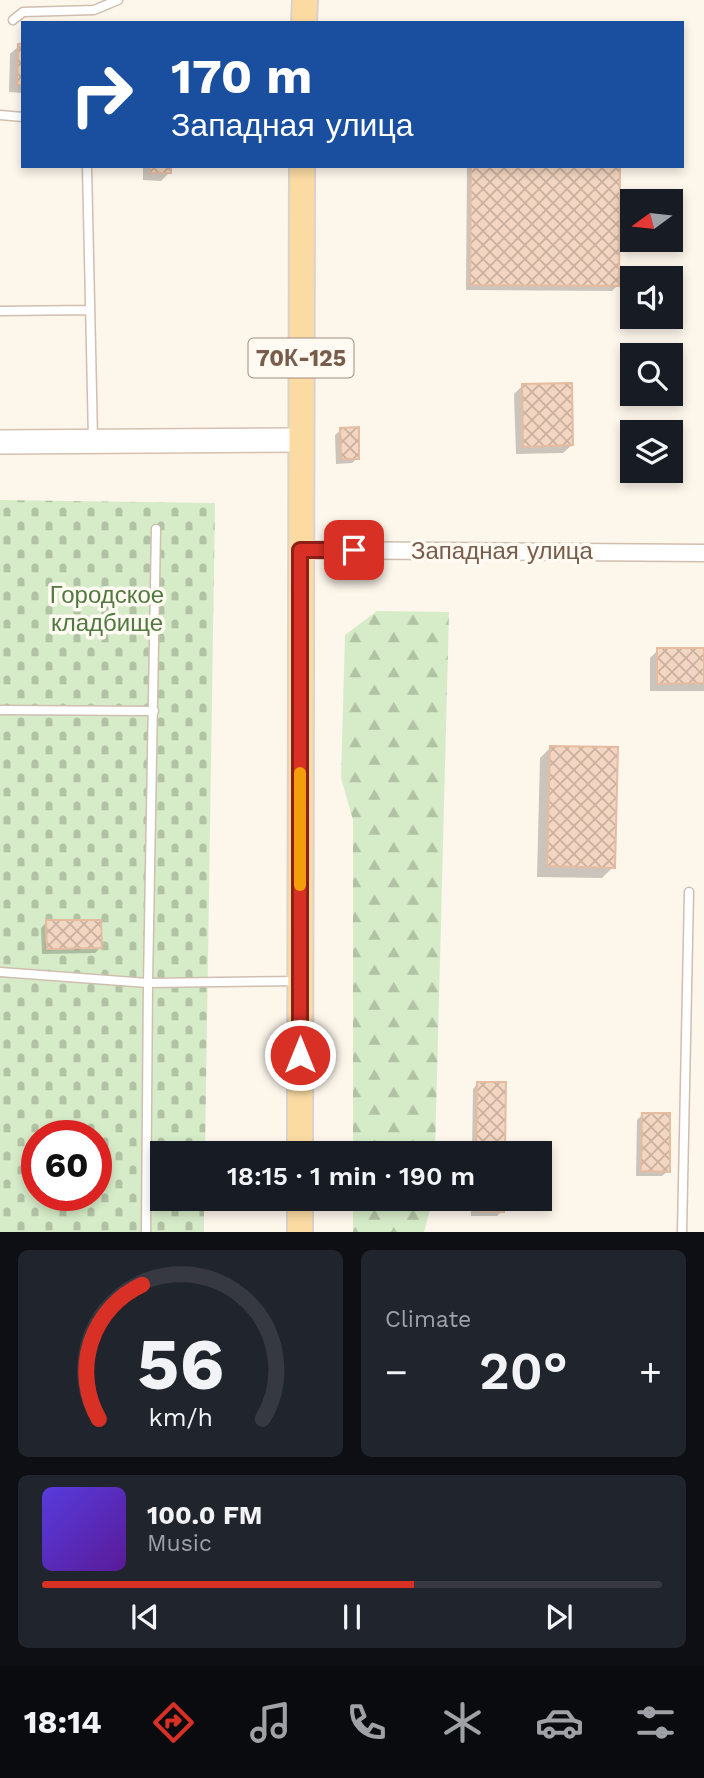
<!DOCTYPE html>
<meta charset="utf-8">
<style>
:root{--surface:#171b24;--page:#20242c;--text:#f1f3f6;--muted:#9ea1a6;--line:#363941;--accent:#d93025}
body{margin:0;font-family:"Work Sans",sans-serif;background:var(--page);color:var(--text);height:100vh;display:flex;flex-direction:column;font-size:26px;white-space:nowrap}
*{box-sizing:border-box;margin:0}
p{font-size:23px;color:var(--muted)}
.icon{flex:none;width:38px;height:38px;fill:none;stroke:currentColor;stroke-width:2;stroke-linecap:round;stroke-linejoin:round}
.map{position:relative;height:1232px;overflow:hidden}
.side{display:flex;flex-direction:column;gap:18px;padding:18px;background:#0d0f14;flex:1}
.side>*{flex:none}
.banner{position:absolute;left:21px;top:21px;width:663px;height:147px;border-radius:0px;box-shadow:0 4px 10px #0003;background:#1a4fa0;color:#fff;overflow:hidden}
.needle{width:46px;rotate:255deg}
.fabs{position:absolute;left:620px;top:189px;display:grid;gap:14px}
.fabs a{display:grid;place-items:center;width:63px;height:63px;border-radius:0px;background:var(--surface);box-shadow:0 4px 10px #0003;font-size:35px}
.speed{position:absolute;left:21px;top:1120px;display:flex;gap:14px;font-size:35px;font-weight:700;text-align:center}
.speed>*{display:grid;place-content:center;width:91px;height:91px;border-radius:50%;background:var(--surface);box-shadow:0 4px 10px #0003;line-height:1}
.speed .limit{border:10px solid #d22;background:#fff;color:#111}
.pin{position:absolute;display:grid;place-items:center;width:60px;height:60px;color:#fff;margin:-30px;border-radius:14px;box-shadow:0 4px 10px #0006}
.me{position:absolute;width:77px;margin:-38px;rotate:0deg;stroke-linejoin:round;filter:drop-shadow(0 0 5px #0008)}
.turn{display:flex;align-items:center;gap:24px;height:147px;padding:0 35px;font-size:32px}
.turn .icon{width:91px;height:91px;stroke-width:2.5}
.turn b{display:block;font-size:49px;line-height:60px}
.big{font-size:52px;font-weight:600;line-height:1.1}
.side .tile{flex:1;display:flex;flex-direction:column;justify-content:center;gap:10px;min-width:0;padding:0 24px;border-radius:10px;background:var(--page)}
.side .dial{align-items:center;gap:0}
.dial svg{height:182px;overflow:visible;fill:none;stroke:var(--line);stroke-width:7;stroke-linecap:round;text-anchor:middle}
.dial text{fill:var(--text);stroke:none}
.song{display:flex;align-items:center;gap:21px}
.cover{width:84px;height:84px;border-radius:10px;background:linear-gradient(135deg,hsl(250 70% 55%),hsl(270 70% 35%))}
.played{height:7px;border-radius:4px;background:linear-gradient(90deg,var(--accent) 60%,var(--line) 60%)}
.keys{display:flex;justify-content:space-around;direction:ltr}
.heat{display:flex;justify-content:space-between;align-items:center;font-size:38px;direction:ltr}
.side .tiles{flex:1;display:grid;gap:18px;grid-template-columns:1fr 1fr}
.tile:last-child{grid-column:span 2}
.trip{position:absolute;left:150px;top:1141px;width:402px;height:70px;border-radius:0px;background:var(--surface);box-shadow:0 4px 10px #0003;font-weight:600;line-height:70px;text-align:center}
.tab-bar{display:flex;height:112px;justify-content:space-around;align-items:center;background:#090b0e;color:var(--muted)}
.tab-bar .icon{width:49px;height:49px}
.tab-bar .selected{color:var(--accent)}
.tab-bar b{font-size:32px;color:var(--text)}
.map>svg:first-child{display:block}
.forest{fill:url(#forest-firs)}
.cemetery{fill:url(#cemetery-stones);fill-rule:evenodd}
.shadow{fill:#0003}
.building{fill:url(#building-cross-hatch);stroke:#e6bca1;stroke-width:2}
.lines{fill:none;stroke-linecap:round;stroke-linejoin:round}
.lane-casing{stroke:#d0beaf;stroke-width:11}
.street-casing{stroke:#d0beaf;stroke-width:19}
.secondary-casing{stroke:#d6c0af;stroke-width:26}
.primary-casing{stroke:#d9d2cd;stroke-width:28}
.lane{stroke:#fff;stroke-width:8}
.street{stroke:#fff;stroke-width:16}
.secondary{stroke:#fff;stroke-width:23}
.primary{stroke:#fcdba3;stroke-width:24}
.route-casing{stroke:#8d1f18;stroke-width:18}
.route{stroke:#d93025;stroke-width:12}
.slow{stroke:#f59e0b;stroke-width:12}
.labels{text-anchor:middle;stroke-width:7;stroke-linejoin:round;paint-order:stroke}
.shield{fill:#fffaf2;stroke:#a18c7e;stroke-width:2}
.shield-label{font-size:23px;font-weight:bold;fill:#795d4c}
.street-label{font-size:24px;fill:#795d4c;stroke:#fffaf2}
.park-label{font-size:24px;fill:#517a41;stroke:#fffaf2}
</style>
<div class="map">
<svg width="704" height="1232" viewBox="0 0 704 1232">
<defs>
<pattern id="forest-firs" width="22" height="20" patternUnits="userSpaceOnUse" patternTransform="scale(1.75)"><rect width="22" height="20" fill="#d6ecc8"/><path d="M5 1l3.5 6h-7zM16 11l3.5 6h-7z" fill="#b2c2a5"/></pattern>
<pattern id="cemetery-stones" width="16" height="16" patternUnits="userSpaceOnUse" patternTransform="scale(1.75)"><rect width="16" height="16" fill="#d6ecc8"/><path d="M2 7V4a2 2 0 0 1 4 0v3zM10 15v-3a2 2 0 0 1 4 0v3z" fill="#b2c2a5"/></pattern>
<pattern id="building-cross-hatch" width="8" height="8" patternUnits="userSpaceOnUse" patternTransform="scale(1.75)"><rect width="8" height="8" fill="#f3d6c1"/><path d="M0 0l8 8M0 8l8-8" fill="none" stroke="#cab19f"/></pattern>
</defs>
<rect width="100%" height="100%" fill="#fdf6eb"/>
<!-- forest -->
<path class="forest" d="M377,611L449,612L435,1153H353V820L341,778L345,635Z
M353,1199H433L424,1232H353Z"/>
<!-- cemetery -->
<path class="cemetery" d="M0,500L215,503L205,1153H163V1199H204V1232H0ZM37,1136H96V1195H37Z"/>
<!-- shadow -->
<path class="shadow" d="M19,46H23V93L9,92L10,54Z
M143,166H170V172L161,181L143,180Z
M467,166H618L617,286L612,291L466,290Z
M522,386L572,445L563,453L516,454L514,394Z
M341,430L358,458L352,463L336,464L335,435Z
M704,649V691H650V658L658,650Z
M551,747L613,867L602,878L537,877L540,758Z
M47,922L100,948L95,953L42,954L41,928Z
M478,1083L504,1084L503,1153H472L473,1089Z
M642,1115L668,1171L662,1176H636L637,1120Z
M471,1199H502V1211L497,1216H471Z"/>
<!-- building -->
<path class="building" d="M18,44H23V85H17Z
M150,166H171V173H150Z
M471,166H620L619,286L470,285Z
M572,383L573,445L523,447L522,384Z
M359,427V459H341L340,428Z
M657,648H704V683L657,684Z
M550,746L618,747L615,868L547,866Z
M46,920H101L102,948L47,949Z
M477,1082H506L505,1153H476Z
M642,1113H670V1172L641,1171Z
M476,1199H504V1212L475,1211Z"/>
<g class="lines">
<defs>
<path id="lane" d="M13,20L23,12L94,10L118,0
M0,115L23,117
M87,166L93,439
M0,311L90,310
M0,710L154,711
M0,972L148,983L298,981
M146,1232L148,983L156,529
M682,1232L689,892"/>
<path id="street" d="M300,550L704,553"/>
<path id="secondary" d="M0,442L301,440"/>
<path id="primary" d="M304,23L305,0
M300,1153L302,166
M300,1232V1199"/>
</defs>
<!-- lane casing -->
<use href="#lane" class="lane-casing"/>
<!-- street casing -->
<use href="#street" class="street-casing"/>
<!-- secondary casing -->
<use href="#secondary" class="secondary-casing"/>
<!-- primary casing -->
<use href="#primary" class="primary-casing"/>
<!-- lane -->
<use href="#lane" class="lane"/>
<!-- street -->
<use href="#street" class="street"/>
<!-- secondary -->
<use href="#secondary" class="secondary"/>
<!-- primary -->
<use href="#primary" class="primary"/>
</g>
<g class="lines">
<defs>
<path id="route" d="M300,1055V550H354"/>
</defs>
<!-- route casing -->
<use href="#route" class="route-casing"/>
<!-- route -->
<use href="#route" class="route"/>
<!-- slow -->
<path class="slow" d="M300,773V885"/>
</g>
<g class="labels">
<!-- shield labels -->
<rect class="shield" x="248.5" y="338.5" width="105" height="39" rx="5"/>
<g class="shield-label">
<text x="301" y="366">70К-125</text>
</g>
<!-- street labels -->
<g class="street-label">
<text x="502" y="559">Западная улица</text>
</g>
<!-- park labels -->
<g class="park-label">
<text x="107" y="603">Городское<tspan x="107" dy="28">кладбище</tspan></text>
</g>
</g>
</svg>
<div class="fabs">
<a><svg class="needle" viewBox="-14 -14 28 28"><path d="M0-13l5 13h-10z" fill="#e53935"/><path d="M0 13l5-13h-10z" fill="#9ea1a6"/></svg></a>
<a><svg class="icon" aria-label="sound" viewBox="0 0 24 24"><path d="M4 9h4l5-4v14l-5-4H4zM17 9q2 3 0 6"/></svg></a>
<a><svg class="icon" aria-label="search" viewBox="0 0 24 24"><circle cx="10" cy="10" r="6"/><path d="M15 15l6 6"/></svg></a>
<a><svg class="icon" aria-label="layers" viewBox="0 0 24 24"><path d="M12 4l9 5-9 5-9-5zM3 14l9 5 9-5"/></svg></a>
</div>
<div class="speed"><div class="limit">60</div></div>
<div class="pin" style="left:354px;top:550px;background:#d93025"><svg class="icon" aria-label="arrive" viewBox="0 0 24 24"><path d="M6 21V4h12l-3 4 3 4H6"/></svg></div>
<svg class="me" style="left:300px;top:1055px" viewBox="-20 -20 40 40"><circle r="17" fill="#d93025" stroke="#fff" stroke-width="3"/><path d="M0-11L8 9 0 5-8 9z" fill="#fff"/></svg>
<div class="trip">18:15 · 1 min · 190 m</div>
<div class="banner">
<div class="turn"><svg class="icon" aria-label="right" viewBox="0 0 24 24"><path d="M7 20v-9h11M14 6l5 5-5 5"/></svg><div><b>170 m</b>Западная улица</div></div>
</div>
</div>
<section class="side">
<div class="tiles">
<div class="tile dial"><svg viewBox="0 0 100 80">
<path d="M14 69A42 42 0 1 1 86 69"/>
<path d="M14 69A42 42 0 0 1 33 10" stroke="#d93025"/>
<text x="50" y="56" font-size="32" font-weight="700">56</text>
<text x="50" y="72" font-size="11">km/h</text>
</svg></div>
<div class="tile"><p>Climate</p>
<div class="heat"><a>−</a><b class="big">20°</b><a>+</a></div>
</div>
<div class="tile">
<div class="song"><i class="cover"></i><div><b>100.0 FM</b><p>Music</p></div></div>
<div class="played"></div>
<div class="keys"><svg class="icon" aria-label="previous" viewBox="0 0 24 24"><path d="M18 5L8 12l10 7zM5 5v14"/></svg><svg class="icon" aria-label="pause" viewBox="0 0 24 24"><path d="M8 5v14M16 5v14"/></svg><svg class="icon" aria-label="next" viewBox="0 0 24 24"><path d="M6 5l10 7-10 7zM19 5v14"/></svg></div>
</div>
</div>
</section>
<nav class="tab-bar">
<b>18:14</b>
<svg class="icon selected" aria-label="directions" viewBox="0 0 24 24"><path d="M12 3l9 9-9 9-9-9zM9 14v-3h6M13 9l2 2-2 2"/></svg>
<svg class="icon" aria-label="music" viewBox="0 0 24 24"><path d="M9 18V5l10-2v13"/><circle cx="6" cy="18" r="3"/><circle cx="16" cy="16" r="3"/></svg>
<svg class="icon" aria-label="phone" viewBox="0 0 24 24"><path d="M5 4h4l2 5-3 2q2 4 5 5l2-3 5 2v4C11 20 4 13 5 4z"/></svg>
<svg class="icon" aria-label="climate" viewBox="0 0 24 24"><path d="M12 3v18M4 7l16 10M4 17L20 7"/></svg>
<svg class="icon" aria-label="car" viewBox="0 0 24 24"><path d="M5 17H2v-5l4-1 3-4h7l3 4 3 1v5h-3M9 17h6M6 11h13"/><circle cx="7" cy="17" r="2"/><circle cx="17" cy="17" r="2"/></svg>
<svg class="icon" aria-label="filters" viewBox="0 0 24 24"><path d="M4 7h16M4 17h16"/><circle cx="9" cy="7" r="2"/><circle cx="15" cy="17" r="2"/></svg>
</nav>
